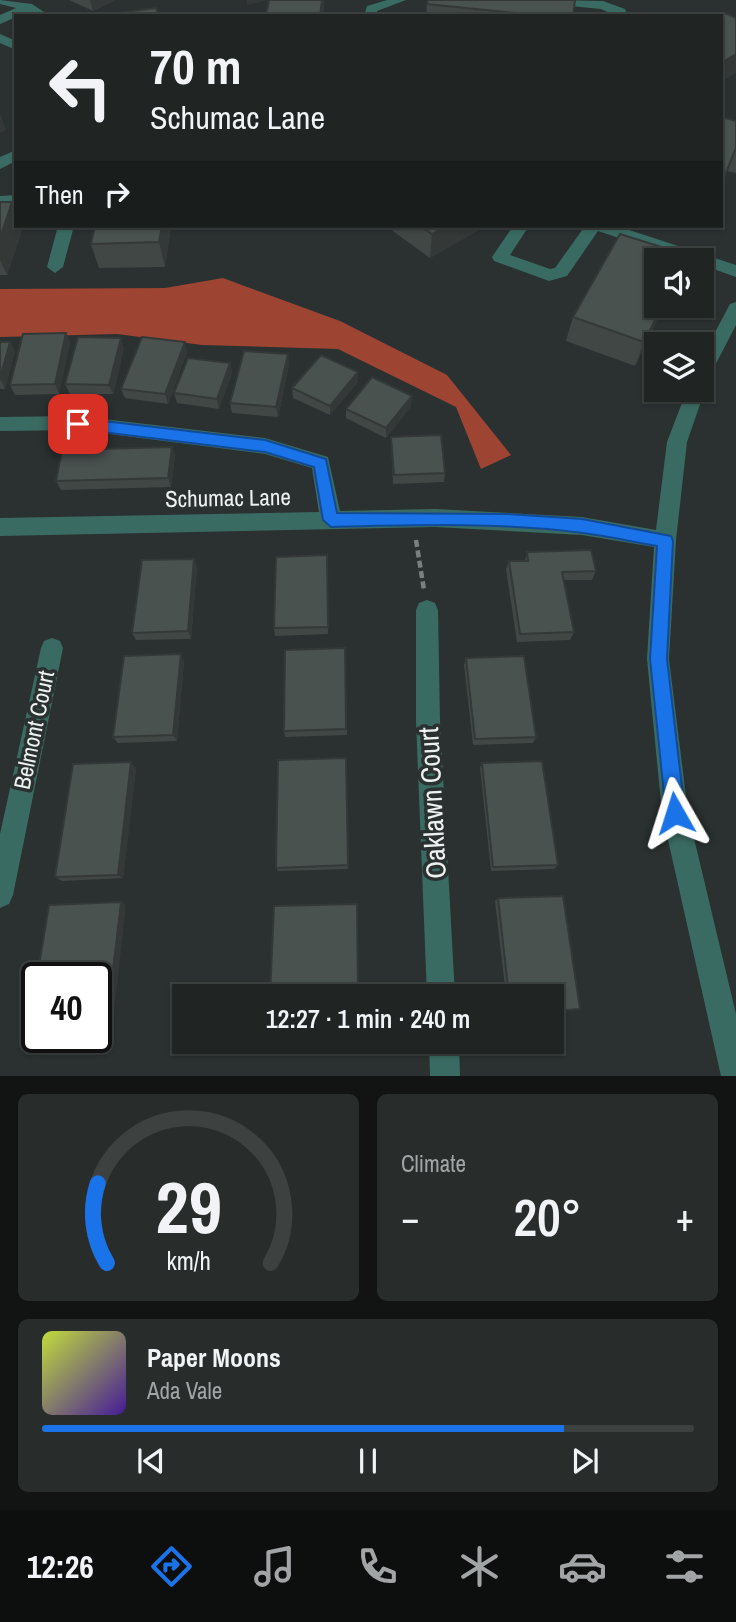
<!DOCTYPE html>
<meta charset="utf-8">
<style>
:root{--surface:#202524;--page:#282d2c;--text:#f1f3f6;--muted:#a2a5a6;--line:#3d4241;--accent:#1a73e8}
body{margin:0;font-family:"Archivo Narrow",sans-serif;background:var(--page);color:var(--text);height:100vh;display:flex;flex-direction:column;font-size:26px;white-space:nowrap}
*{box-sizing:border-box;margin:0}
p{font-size:23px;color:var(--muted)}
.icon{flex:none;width:38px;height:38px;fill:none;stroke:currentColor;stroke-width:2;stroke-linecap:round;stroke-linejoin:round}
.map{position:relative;height:1076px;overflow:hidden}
.drawer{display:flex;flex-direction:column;gap:18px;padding:18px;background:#121414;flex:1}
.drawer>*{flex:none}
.top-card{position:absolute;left:14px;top:14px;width:709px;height:214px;border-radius:0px;box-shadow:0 2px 5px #0004,0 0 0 2px var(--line);background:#202524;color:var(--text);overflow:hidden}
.tools{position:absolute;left:644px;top:248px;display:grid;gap:14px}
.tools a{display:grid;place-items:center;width:70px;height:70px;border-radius:0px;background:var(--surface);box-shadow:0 2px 5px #0004,0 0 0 2px var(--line);font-size:35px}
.speed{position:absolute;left:21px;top:962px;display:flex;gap:14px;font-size:35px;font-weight:700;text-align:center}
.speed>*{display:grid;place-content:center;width:91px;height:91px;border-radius:50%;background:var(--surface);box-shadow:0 2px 5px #0004,0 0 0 2px var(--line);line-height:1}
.speed .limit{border:4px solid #111;border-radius:10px;background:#fff;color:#111}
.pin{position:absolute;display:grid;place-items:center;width:60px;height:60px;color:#fff;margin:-30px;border-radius:14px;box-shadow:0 4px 10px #0006}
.me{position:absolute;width:77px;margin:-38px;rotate:354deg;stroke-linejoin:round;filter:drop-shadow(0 0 5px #0008)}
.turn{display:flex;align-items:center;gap:24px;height:147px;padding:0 21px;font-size:32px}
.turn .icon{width:91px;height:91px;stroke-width:2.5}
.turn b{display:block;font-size:49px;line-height:60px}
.then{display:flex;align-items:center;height:66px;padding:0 21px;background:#0003;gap:14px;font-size:26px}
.big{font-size:52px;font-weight:600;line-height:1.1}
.drawer .widget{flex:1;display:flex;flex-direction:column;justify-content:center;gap:10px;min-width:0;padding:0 24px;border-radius:10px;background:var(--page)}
.drawer .dial{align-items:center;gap:0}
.dial svg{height:182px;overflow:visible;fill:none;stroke:var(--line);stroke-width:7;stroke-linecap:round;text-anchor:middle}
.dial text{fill:var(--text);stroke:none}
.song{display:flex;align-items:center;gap:21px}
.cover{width:84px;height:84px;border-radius:10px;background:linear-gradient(135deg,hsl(70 70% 55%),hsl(260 70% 35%))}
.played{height:7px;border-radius:4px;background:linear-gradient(90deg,var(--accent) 80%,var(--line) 80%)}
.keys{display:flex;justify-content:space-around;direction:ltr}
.heat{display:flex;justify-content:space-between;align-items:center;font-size:38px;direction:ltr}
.drawer .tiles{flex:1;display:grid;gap:18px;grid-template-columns:1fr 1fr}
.widget:last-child{grid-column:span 2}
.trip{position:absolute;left:172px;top:984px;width:392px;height:70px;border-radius:0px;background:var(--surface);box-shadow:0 2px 5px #0004,0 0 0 2px var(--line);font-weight:600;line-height:70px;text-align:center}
.menu{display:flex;height:112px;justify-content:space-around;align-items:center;background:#0d0f0e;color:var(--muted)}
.menu .icon{width:49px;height:49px}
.menu .active{color:var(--accent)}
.menu b{font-size:32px;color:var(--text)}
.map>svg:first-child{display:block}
.forest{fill:#9e4432}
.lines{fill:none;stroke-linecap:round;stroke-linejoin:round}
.path{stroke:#7a807f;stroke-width:4.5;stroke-dasharray:7 3.5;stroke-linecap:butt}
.minor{fill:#3a6b62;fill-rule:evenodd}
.wall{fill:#404745}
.shaded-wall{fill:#343938}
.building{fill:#4a5250;stroke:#343938;stroke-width:2}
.route{fill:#1a73e8;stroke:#114b97;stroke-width:2}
.labels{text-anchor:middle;stroke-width:7;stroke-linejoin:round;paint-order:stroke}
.street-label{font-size:23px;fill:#edf2f1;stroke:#2a3130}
.near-street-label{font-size:28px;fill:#edf2f1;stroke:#2a3130}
</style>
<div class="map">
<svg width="736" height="1076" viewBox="0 0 736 1076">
<rect width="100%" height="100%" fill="#2a3130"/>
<!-- forest -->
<path class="forest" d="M223,278L340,321L447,375L511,455L481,469L456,407L338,349L202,345L117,334L0,337V289L165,288Z"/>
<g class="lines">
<!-- path -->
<path class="path" d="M416,540L424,590"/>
<!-- minor -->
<path class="minor" d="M0,0L32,4L50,16H34L28,12L0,24V15L16,8L0,4Z
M387,0H406L377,11L376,16H364L367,6Z
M544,0L603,1L625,9L628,16H616L601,9L550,4Z
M0,34L16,41V50L0,43Z
M16,150V161L0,169V157Z
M16,195V205L0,206V196Z
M58,226H74L63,267L55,273L47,267Z
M513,226H529L510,255L550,269L555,268L585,226H617L736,265V277L702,265V261H688L598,231L567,276L549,281L494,261L492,257Z
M736,302V325L708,379L702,381V357L730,304Z
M703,385L705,390L687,442L676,540L669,659L688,813L736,1014V1076H721L662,813L647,659L654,547L582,535L435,527L0,536V518L319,512L312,468L265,454L78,430L0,431V417L78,416L265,438L328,457L340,511L435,509L582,517L656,530L667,442L687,390H702Z
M427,600L435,603L438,610L440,721L455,996H427L416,721V610L419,603Z
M52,638L60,641L63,648L13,895L9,904L0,908V834L41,648L44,641Z
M429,1041H459L460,1076H430Z"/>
</g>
<!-- wall -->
<path class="wall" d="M69,0H115L93,11Z
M427,4L573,16H426Z
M736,121V173L727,171Z
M0,202H12L16,210V226L23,227L7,275H0Z
M171,226L165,267L99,268L91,244Z
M386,226H482V228L430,258Z
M686,226H704L702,230Z
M664,306L635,366L566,341L573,317Z
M66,333L70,343L59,394L15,395L10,385Z
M0,342H10L15,352L5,389H0Z
M124,348L113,394H70L65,384Z
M187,352L168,404L125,398L121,389Z
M230,363L232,373L219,409L177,403L174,393Z
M289,364L278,417L232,413L230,403Z
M358,382L330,415L293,398L292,388Z
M411,406L386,438L346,418V409Z
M391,437L445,473L444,482L393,484Z
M172,447L175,456L171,487L61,490L56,481Z
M527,552L596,571L592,580H564L574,632L570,640L517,642L506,569L509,561H525Z
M327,555L328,634L275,636L274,628Z
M194,559L197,567L191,639L136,640L132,633Z
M345,648L347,735L285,737L284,731Z
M466,658L536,737L533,743L473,745L464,665Z
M184,661L177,741L118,743L113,737Z
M346,758L348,869L278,871L276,868Z
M482,763L558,865L554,869L491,871L480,768Z
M136,768L123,878L62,881L55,877Z
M498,898L580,1009L551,1011V996H506L495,901Z"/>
<!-- shaded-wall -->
<path class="shaded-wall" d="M90,0H115L93,11Z
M247,0H268L247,5Z
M322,0H324V16H320Z
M736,54V73L721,82V63Z
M0,114L6,130L0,133Z
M12,202L16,210V226H22L23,227L7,275L0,260V238Z
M162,226H171L165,267L159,242Z
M446,226H482V228L430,258L432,234Z
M662,306H664L635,366L644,342Z
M66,333L70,343L59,394L55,384Z
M121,338L124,348L113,394L109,385Z
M10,342L15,352L5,389L0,379Z
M185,342L187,352L168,404L165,394Z
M288,354L289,364L278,417L276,407Z
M230,363L232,373L219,409L217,399Z
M358,372V382L330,415V406Z
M412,396L411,406L386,438V428Z
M172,447L175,456L171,487L168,478Z
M194,559L197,567L191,639L188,631Z
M181,654L184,661L177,741L173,735Z
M131,762L136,768L123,878L118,875Z
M121,902L126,905L112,1030H106Z"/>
<!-- building -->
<path class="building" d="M269,0H322L320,16H266Z
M428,0H575L573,16H544L427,4Z
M156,8L159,16L101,15Z
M725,13L736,18V54L721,63V16Z
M721,117L736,121V148L721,185Z
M0,202H12L0,238Z
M95,226H162L159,242L91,244Z
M420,226H446L432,234Z
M620,234L687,255L684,261H656V306H662L644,342L573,317Z
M66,333L55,384L10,385L23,334Z
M78,337L121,338L109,385L65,384Z
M142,337L185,342L165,394L121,389Z
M0,342H10L0,378Z
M244,351L288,354L276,407L230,403Z
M321,355L358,372L330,406L292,388Z
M188,358L230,363L217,399L174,393Z
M372,377L412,396L386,428L346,409Z
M441,435L445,473L394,475L391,437Z
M172,447L168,478L56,481L62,450Z
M591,550L596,571L562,572L574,632L520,634L509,561H528L527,552Z
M327,555L328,627L274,628L276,557Z
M194,559L188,631L132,633L142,560Z
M345,648L346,729L284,731L285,650Z
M181,654L173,735L113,737L124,656Z
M524,656L536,737L475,739L466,658Z
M346,758L348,865L276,868L278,760Z
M542,761L558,865L493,867L482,763Z
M131,762L118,875L55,877L73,764Z
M563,896L580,1009L551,1011V996H509L498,898Z
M121,902L106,1030H96V978H37L49,905Z
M357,904L358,996H270L274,906Z
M37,979V1033H28Z"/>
<!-- route -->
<path class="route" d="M78,418L265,440L326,459L337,513L508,514L582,519L671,536L673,541L667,659L685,813L682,820L675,822L669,820L666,813L650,659L657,546C632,542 608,536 583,533C500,522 414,525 331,527L323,520L314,467L265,452L78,429L70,424Z"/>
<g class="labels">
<!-- street labels -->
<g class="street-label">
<text transform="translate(228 498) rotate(-1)" y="8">Schumac Lane</text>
<text transform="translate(34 730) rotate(-78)" y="8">Belmont Court</text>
</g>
<!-- near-street labels -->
<g class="near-street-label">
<text transform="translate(432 803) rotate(-93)" y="10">Oaklawn Court</text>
</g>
</g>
</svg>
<div class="tools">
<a><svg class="icon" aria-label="sound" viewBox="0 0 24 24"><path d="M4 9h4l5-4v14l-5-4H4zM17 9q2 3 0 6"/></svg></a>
<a><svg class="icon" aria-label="layers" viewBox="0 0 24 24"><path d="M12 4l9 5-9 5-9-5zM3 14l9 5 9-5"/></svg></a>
</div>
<div class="speed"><div class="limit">40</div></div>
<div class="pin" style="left:78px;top:424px;background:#d93025"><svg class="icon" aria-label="arrive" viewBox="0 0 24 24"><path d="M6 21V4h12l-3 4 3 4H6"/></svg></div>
<svg class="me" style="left:675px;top:813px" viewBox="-20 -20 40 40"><path d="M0-17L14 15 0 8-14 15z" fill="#1a73e8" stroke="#fff" stroke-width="4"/></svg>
<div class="trip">12:27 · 1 min · 240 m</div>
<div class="top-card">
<div class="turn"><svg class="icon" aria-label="left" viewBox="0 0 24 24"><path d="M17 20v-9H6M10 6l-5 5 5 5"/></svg><div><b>70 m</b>Schumac Lane</div></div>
<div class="then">Then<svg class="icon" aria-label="right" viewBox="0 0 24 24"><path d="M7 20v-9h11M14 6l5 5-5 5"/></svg></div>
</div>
</div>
<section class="drawer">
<div class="tiles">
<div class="widget dial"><svg viewBox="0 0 100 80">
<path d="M14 69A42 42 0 1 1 86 69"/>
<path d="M14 69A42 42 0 0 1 10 34" stroke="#1a73e8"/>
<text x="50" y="56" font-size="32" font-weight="700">29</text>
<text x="50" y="72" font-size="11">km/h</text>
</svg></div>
<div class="widget"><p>Climate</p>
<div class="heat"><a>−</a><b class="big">20°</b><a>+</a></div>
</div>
<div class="widget">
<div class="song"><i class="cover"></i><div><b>Paper Moons</b><p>Ada Vale</p></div></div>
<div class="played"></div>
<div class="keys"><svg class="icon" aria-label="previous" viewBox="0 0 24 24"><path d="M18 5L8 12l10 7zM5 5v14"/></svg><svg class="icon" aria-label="pause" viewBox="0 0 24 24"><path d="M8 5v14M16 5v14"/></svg><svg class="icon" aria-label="next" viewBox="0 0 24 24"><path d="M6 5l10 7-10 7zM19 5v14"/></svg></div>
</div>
</div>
</section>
<nav class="menu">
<b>12:26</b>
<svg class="icon active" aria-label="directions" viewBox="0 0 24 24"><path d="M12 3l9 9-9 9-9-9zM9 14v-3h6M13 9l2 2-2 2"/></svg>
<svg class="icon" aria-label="music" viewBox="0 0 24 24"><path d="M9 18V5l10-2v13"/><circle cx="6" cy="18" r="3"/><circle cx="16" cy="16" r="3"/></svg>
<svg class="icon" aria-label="phone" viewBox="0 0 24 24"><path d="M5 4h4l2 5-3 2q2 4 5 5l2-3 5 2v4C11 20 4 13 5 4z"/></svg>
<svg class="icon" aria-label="climate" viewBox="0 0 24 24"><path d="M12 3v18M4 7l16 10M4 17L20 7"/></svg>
<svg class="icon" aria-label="car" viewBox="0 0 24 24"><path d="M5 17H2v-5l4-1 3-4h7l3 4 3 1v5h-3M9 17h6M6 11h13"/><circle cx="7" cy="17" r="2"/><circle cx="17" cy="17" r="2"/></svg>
<svg class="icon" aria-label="filters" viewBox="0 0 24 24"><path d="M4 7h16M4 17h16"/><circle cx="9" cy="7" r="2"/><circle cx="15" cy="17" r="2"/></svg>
</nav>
